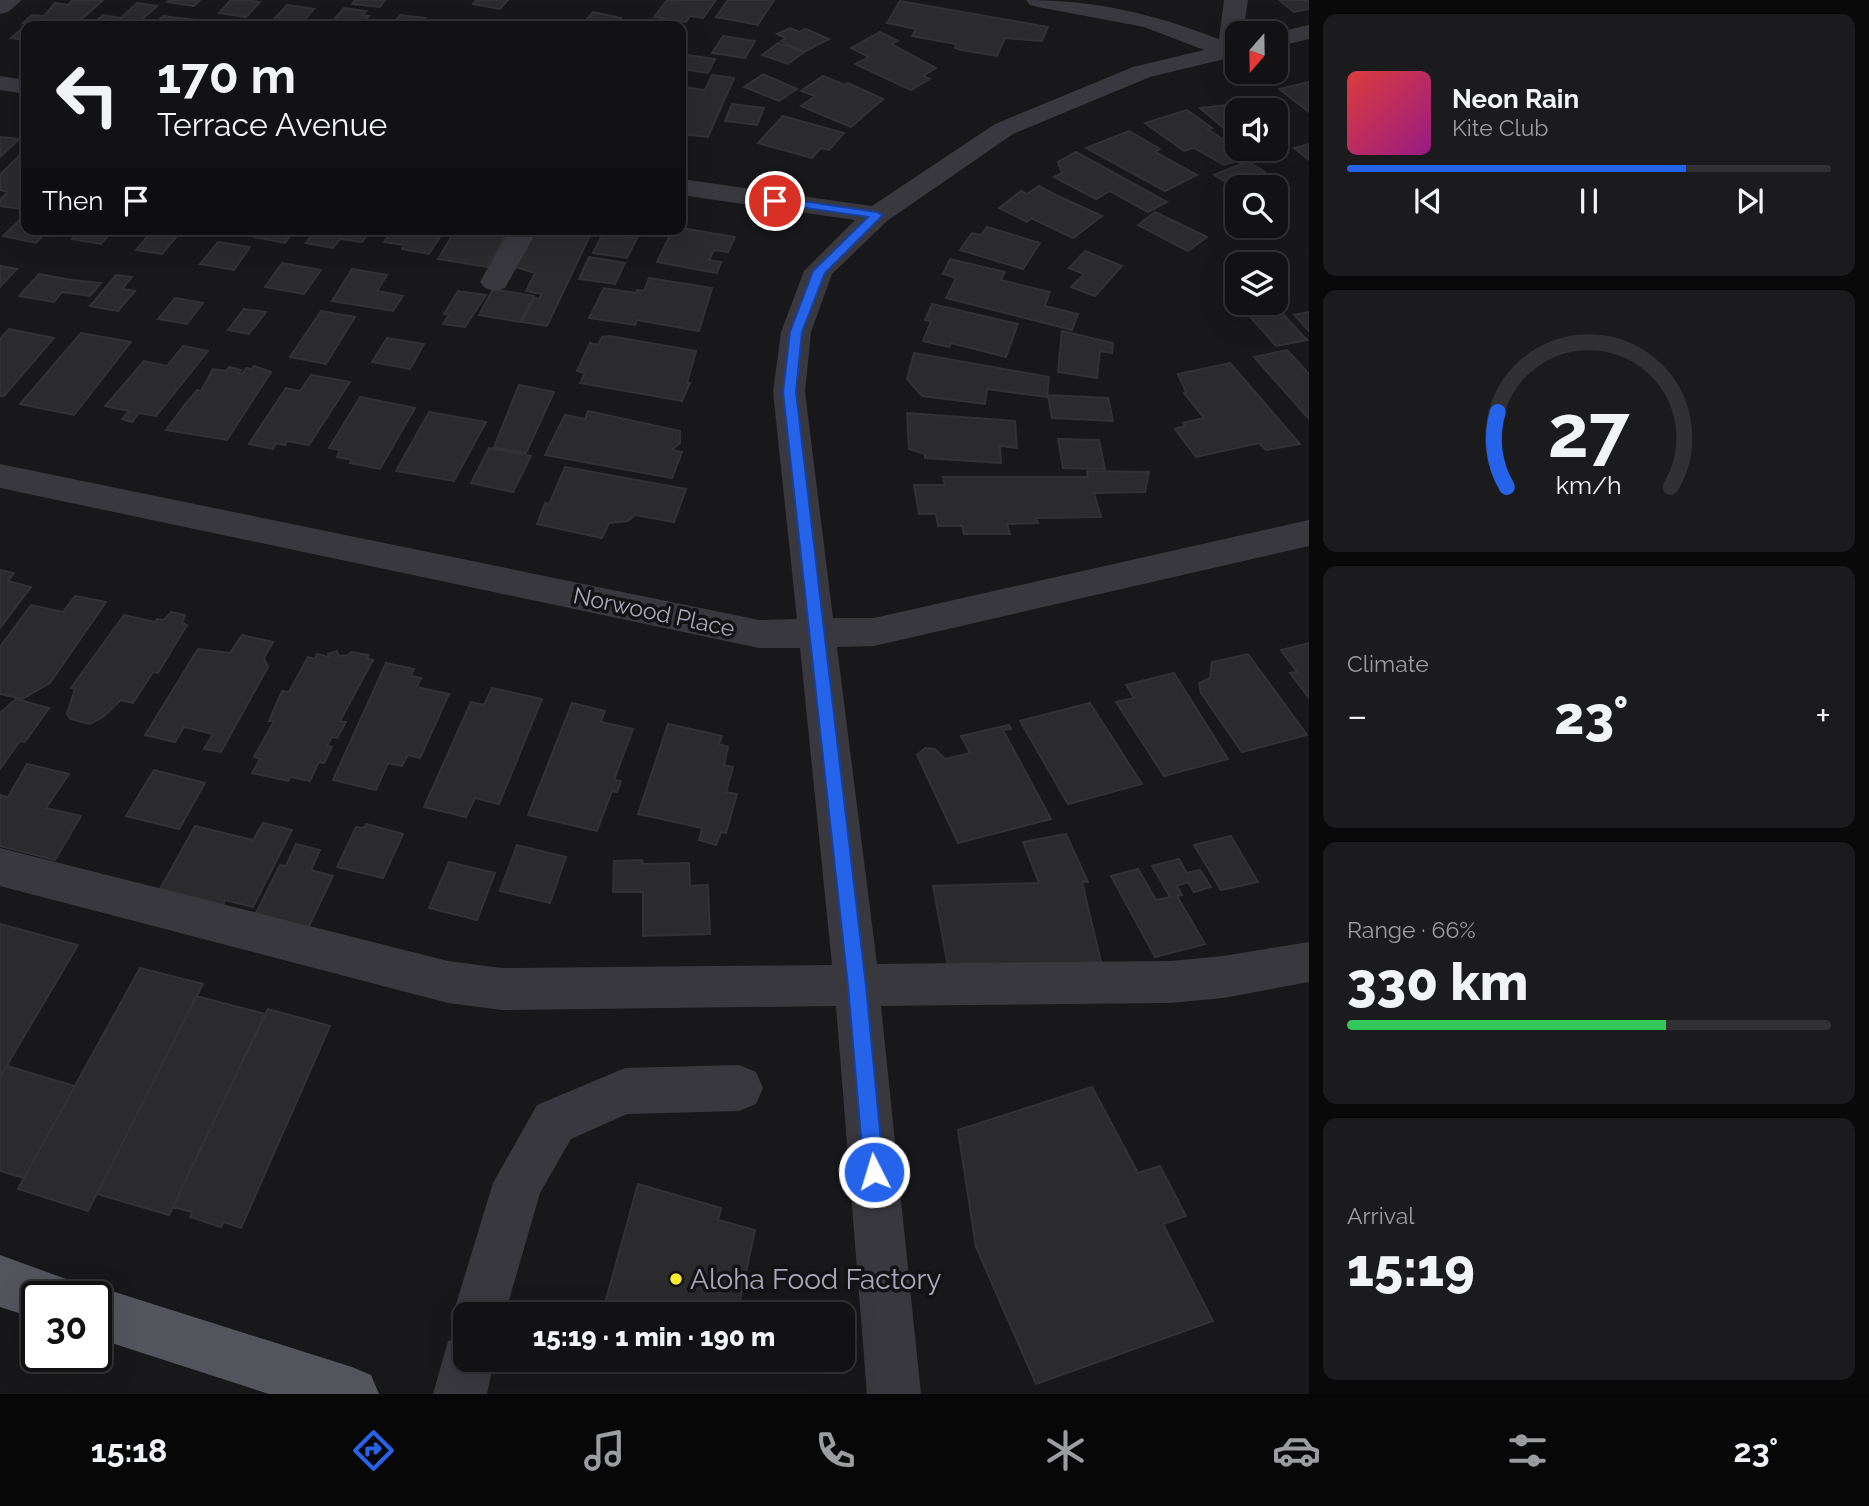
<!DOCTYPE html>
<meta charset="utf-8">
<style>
:root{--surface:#121113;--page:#1b1a1c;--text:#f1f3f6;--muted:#9c9da0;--line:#313133;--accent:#2563eb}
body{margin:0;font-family:Raleway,sans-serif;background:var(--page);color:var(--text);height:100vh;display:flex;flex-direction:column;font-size:26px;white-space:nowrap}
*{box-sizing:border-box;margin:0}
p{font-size:23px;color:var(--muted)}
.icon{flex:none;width:38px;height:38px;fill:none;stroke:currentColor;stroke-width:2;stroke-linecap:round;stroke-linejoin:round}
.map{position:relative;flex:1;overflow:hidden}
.side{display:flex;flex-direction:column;gap:14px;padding:14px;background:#0a090a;width:560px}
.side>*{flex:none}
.top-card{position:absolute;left:21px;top:21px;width:665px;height:214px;border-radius:14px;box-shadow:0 7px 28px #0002,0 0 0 2px var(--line);background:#121113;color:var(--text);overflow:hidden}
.needle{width:46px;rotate:200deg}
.controls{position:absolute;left:1225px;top:21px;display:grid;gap:14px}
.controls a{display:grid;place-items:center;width:63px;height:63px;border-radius:14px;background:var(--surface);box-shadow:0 7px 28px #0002,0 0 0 2px var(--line);font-size:35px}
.speed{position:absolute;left:21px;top:1281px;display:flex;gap:14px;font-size:35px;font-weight:700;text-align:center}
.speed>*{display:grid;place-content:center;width:91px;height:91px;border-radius:50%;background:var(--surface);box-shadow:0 7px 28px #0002,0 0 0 2px var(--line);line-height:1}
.speed .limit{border:4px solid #111;border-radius:10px;background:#fff;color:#111}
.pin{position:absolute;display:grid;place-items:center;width:60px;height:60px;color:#fff;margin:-30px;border:4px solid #fff;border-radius:50%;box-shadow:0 2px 7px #0007}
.me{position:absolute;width:77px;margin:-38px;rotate:355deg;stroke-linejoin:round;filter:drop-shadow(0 0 5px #0008)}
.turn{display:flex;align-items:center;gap:24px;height:147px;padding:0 21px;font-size:32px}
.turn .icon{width:91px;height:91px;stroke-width:2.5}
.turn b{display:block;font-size:49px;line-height:60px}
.then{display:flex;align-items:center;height:66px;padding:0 21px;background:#0003;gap:14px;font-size:26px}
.big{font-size:52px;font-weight:800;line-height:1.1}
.side .tile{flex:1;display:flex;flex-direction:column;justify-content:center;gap:10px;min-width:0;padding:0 24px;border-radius:14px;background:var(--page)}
.side .dial{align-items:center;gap:0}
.dial svg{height:182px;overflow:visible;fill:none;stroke:var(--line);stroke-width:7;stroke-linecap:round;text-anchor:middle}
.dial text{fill:var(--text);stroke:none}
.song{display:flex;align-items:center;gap:21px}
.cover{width:84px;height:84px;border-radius:10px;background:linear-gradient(135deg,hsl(0 70% 55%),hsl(310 70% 35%))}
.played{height:7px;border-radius:4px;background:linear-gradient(90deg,var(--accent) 70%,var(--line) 70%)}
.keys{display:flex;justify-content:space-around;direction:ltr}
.heat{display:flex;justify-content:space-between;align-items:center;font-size:38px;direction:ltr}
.charge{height:10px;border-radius:5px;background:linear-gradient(90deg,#34c759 66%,var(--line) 0)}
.trip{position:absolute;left:453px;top:1302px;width:402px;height:70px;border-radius:14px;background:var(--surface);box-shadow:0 7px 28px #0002,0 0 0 2px var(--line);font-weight:800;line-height:70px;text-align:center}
.dock{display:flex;height:112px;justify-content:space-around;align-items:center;background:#070708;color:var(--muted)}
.dock .icon{width:49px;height:49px}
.dock .active{color:var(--accent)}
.dock b{font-size:32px;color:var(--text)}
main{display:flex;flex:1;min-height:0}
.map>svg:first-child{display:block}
.building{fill:#2b2a2d;stroke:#323135;stroke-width:2}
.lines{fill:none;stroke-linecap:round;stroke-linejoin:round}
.minor{fill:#39383e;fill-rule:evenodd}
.major{fill:#54545d;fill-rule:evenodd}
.route{fill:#2563eb;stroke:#184099;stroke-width:2}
.poi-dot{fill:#f9eb30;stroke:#131214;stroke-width:2.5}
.labels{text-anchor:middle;stroke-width:7;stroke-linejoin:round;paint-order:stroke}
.street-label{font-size:23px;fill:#a9a9ba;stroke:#131214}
.near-poi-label{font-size:28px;fill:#a9a9ba;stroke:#131214;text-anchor:start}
</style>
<main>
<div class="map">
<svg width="1309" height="1394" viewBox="0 0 1309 1394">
<rect width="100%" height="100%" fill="#181719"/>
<!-- building -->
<path class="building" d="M73,0H103L74,26H26V40L11,38L28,24L23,23L32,15L44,16L55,3L68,5Z
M169,0H200L194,6L167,2Z
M231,0H246L260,2L246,17L219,13Z
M355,0H385L380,7L352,4Z
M476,0H508L500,9L473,4Z
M667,0H716L703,18L690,16L686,22L654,17Z
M728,0H774L758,25L716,17Z
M1279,0H1309V9L1294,12Z
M900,1L1048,27L1042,41L1005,38L997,56L962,50L955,48L956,44L912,36L916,29L887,23Z
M137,3L157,6L135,26H90L103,15L121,18Z
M287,5L314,9L301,24L273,20Z
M344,8L366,11L362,15L369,16L360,26H328Z
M593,12L621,18L614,26H581Z
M400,15L426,18L420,26H392Z
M163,16L204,21L199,26H152Z
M790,28L799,32L806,29L829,39L804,52L781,41L786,38L777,34Z
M880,32L898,41L891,44L936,68L923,76L930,79L911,90L855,64L869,57L851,48Z
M723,36L755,41L745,58L712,53Z
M778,43L804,52L788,64L762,55Z
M687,55L715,59L708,73L681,69Z
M712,75L734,78L708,137L681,134L683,87L705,90Z
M762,75H765L797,89L779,101L744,87Z
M823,76L845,85L848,83L883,99L851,127L801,106L815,96L801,91Z
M1309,82V112L1279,89Z
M1243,97L1251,98L1266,110H1237V139L1200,108L1237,104V98Z
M732,104L764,108L757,125L725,121Z
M1187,110L1212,128L1208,129L1249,157L1224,165L1194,148L1184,151L1145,123Z
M783,116L844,133L829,150L821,148L812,158L758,143Z
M1129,131L1160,149L1155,152L1197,175L1165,191L1086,148Z
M0,137L19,139L0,157Z
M1309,144V160L1294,148Z
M26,149V203L21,209L0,206V200L8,192L0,190V175Z
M1076,152L1167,202L1148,212L1110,191L1096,199L1054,177L1062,173L1058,162Z
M1248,161L1265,172L1252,177L1258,181L1237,189L1214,175Z
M1039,186L1060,197L1102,216L1073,238L1031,218L1027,222L999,208L1021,191L1027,194Z
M1155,212L1207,237L1188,251L1138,225Z
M24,216L26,229H49L36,243L3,236Z
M987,227L1040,243L1023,269L960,250L972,233L981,235Z
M681,228L735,237L728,252L714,250L709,260L721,262L717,273L657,262L673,229Z
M80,229H114L101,244L72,239Z
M261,229H295L285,243L254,237Z
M316,229H371L362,242L340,239L333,248L306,243Z
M393,229H445L429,254L402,249L404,245L384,242Z
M456,229H510L487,267L438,259Z
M536,229H593L547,326L522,322L534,298L539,299L542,294L526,291L535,273L515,267Z
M153,230L178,235L162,254L136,250Z
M603,233L637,238L627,258L593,253Z
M218,242L250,247L234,270L200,264Z
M1085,251L1122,266L1095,296L1071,287L1084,274L1069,268Z
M589,257L625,263L615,284L579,279Z
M950,259L1005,272L1001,280L1050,292L1045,306L1078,314L1072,330L946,298L956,278L943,274Z
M282,263L321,270L304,294L265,287Z
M0,266L17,269L0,287Z
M352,269L387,275L377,291L403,296L393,311L332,301Z
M39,274L72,280L101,283L90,296L62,292L54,302L19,296Z
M116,275L132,277L122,289L135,291L118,311L90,306Z
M649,278L712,288L699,331L637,320L635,325L589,318L604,288L636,293L637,290L644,291Z
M493,289L534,296L520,322L479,315Z
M458,291L486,295L465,327L443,324L449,315L444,314Z
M175,298L203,303L187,324L158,319Z
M932,304L1018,324L1006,357L951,343L949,347L923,341L931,321L925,320Z
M1274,304L1307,340L1276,346L1244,310Z
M244,309L266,312L249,334L228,330Z
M321,311L355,317L326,364L290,357Z
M1309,312V331L1294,315Z
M9,329L54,338L4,396H0V339Z
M1062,331L1113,343L1112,353L1100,351L1097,378L1058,372Z
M81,333L131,342L74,415L20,404Z
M610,336L696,351L687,383H690L682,401L580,383L585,373L577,371L590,343L598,345L602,337Z
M387,338L424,344L410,369L372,362Z
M183,346L208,351L156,416L139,413L132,422L122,419L129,411L105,406L144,361L167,366Z
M1287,350L1309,374V419L1254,357Z
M914,353L1049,377L1047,397L987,389L985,404L922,396L907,379Z
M1230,363L1300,444L1266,450L1259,443L1196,457L1175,429L1185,426L1183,423L1204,418L1184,393L1186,392L1178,374Z
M254,366L271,372L227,440L166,430L186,403L197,390L201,391L213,369L226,371L229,367L241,370L238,373L242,374L246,368L252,369Z
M311,375L350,382L309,445L287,441L285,445L276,443L273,449L249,444L286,388L300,391Z
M519,385L554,392L526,453L494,447Z
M1048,395L1108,398L1113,421L1052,418Z
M360,397L415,408L380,469L350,463L352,460L337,457L340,450L329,448Z
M588,411L680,431V443L672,450L682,452L672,478L545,455L565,415L585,419Z
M429,412L486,422L454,481L396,471Z
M907,413L1015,421L1017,448L1000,446L1001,463L925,458V454L909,449Z
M1058,439L1099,440L1105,469L1063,468Z
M489,448L531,456L513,492L471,483Z
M565,467L686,489L674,522L635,515L628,521L609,523L602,538L537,524L545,503L549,504Z
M1087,471L1149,472L1145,492L1094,493L1101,517L1036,518L1038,523L1007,524L1010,534H964L962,526H938L936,514H919L914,485H945L943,477H1088Z
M0,570L14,573L8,581L31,587L0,628Z
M75,596L106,602L50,683L22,699L0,694V647L31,605L63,612Z
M171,612L185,615L182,623L187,625L158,673L153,672L133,703L121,700L103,717L90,724L70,719L67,714L75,689L71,688L124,615L155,622L157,619L164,620Z
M242,635L273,642L264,658L268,667L221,752L204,749L213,734L184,727L175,742L145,735L198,649L230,653Z
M1309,643V698L1290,673L1297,672L1281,650Z
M337,651L339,656L348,655L351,652L369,655L367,659L373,660L340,721L346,722L337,738L332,737L327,746L332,747L324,763L319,762L310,781L291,777L288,781L252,773L260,759L254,757L274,721H269L282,691L289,692L308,657L315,659L317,654L329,657L328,654Z
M1248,654L1307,735L1242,752L1201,693L1199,683L1210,678L1212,662Z
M386,663L414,669L411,676L421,678L417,687L449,694L420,758L408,755L402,766L388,763L376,790L333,780Z
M1174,673L1228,759L1164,776L1116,702L1134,698L1126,685Z
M492,688L542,699L499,804L475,798L466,817L424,807L471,702L484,705Z
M16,699L49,708L25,742L20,741L0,769V713Z
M572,703L605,711L601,722L633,729L614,780L621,781L617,792L612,791L597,831L528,815Z
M1090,703L1142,784L1068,804L1020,721Z
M668,724L722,736L719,744L728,747L724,765L733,767L726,792L737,794L726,833L721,832L716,845L699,840L702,828L638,814Z
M1009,725L1011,729L1003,730L1051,819L958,843L917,755L925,748L935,749L945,759L970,753L961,736Z
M27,764L69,774L46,808L81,816L55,860L0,846V795L8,797Z
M154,770L205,783L179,829L126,816Z
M263,823L292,830L253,907L225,900L223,905L160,889L195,826L253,840Z
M366,824L403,834L383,878L337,867L356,827L364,828Z
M1066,834L1088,882H1082L1101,962L948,966L933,886L1039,883L1023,842Z
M1231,836L1258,882L1221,890L1194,845Z
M296,844L320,850L311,870L333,876L308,928L255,915L280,865L286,866Z
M517,845L566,857L550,903L500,891Z
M1179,859L1187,873L1200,870L1211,887L1194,892L1188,882L1177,886L1182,895L1177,896L1205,944L1155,957L1111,876L1138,869L1156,900L1170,897L1152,866Z
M642,860L643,864L689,863L690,886L708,885L710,934L643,936V892H613L614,861Z
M449,862L495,873L477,920L429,908Z
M0,924L78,945L0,1077Z
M140,968L203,984L88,1211L18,1189Z
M196,996L265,1014L169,1215L97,1194Z
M268,1009L330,1026L241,1228L224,1222L221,1227L190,1217L192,1212L173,1207Z
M7,1066L75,1086L24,1178L0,1171V1077Z
M1092,1087L1138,1173L1160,1166L1186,1216L1163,1224L1213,1321L1036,1384L976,1247L958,1130Z
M638,1184L721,1208L718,1220L755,1230L737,1314H602Z"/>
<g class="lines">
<!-- minor -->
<path class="minor" d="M0,0H22L8,12L0,14Z
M1026,0C1097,0 1153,14 1219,39L1224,0H1248L1243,33H1237V56L1150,77L1013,134L887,221L832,274L811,332L805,392L833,618H874L1309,520V546L874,646L837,647L877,964L1171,961L1223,956L1309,942V982L1223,998L1171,1003L881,1006L921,1394H867L836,1006L502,1010L448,1003L0,886V848L448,961L502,968L832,965L800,648H759L0,488V464L759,620L797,619L773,392L781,332L804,271L855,220L681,195V179L872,206L995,124L1133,67L1204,50L1144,27L1038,7L1030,5Z
M1309,25V39L1276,47L1274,33Z
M0,76L26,80V94L0,90Z
M510,229H538L505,288L495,291L485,288L480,282Z
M739,1065L756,1072L763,1088L756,1104L739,1111L627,1114L571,1139L540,1193L505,1314H466V1360H494L487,1394H433L448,1341L465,1334L461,1332L453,1314L493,1183L537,1105L625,1068Z"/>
<!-- major -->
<path class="major" d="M0,1255L66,1279L74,1297H37V1319L0,1307Z
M96,1286L352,1367L371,1375L379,1394H269L96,1338V1297H76Z"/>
</g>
<!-- route -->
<path class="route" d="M775,197L877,212L883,215L825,273L802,332L796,392L866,986L884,1172L881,1179L874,1182L867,1179L864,1172L848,986L783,392L790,332L813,271L868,217L771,203V198Z"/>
<!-- markers -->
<circle class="poi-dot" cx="676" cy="1279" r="7"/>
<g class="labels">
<!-- street labels -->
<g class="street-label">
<text transform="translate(654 612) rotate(12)" y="8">Norwood Place</text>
</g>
<!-- near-poi labels -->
<g class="near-poi-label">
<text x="690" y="1289">Aloha Food Factory</text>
</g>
</g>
</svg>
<div class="controls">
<a><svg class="needle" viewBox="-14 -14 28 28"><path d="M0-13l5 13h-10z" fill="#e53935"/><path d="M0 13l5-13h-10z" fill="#9c9da0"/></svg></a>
<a><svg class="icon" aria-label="sound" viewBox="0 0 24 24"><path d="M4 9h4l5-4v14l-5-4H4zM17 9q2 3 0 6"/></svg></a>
<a><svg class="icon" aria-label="search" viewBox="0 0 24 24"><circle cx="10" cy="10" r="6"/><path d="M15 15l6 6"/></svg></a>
<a><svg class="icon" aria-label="layers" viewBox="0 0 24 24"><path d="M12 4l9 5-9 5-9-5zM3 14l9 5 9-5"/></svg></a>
</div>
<div class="speed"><div class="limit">30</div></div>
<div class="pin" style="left:775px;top:201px;background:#d93025"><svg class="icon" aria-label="arrive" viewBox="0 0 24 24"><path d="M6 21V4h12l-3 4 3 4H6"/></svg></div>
<svg class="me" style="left:874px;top:1172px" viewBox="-20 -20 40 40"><circle r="17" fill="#2563eb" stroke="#fff" stroke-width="3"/><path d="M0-11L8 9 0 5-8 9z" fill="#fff"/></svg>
<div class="trip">15:19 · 1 min · 190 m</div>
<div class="top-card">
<div class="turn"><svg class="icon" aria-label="left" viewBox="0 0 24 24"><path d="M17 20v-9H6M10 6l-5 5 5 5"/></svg><div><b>170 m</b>Terrace Avenue</div></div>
<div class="then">Then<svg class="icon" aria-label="arrive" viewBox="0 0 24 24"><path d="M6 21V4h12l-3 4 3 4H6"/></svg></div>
</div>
</div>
<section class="side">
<div class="tile">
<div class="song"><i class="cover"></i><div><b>Neon Rain</b><p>Kite Club</p></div></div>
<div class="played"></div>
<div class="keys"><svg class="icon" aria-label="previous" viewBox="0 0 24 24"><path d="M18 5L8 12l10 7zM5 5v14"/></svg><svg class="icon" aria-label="pause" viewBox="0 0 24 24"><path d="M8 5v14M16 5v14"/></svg><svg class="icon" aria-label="next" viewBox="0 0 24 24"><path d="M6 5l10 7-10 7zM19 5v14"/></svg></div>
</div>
<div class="tile dial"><svg viewBox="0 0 100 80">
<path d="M14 69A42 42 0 1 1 86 69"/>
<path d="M14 69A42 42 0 0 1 10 36" stroke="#2563eb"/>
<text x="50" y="56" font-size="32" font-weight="700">27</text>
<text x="50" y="72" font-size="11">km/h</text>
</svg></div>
<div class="tile"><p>Climate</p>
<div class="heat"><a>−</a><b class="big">23°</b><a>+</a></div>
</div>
<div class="tile"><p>Range · 66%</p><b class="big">330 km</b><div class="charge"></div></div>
<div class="tile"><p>Arrival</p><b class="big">15:19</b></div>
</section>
</main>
<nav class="dock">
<b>15:18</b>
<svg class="icon active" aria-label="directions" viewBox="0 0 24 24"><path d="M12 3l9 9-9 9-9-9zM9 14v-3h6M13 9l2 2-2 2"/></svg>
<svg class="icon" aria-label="music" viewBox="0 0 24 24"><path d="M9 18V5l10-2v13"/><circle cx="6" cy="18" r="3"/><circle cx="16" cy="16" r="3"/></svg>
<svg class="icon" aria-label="phone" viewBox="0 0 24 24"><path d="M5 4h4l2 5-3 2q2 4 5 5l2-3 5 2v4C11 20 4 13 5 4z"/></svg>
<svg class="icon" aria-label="climate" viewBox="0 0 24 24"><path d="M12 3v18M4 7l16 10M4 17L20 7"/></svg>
<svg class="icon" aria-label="car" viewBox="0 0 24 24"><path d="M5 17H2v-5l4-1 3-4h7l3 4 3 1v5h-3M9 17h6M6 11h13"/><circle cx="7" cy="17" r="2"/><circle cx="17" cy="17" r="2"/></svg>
<svg class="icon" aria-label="filters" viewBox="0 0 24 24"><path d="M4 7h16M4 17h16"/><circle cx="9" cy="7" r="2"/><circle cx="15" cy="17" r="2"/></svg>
<b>23°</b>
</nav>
